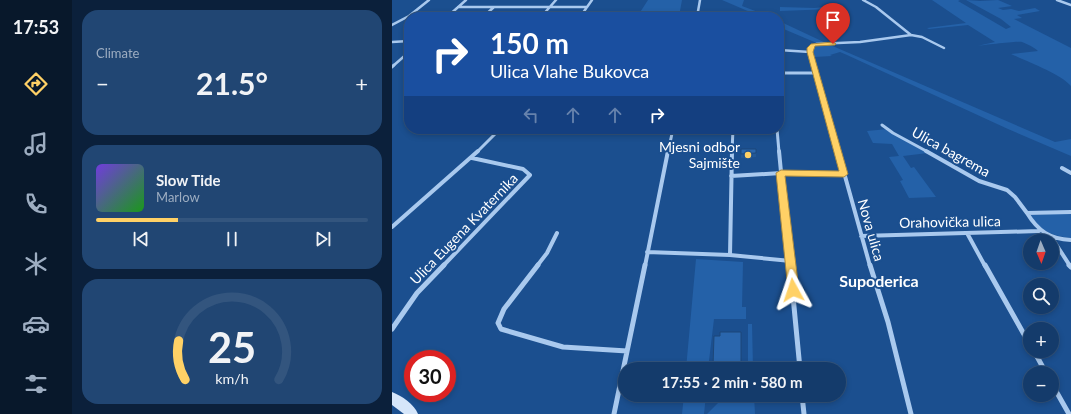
<!DOCTYPE html>
<meta charset="utf-8">
<style>
:root{--surface:#143b6b;--page:#214673;--text:#f1f3f6;--muted:#9dadc1;--line:#33557e;--accent:#ffd166}
body{margin:0;font-family:Lato,sans-serif;background:var(--page);color:var(--text);height:100vh;display:flex;flex-direction:column;font-size:15px;white-space:nowrap}
*{box-sizing:border-box;margin:0}
p{font-size:13px;color:var(--muted)}
.icon{flex:none;width:22px;height:22px;fill:none;stroke:currentColor;stroke-width:2;stroke-linecap:round;stroke-linejoin:round}
.map{position:relative;flex:1;overflow:hidden}
.sheet{display:flex;flex-direction:column;gap:10px;padding:10px;background:#0b203b;width:320px}
.sheet>*{flex:none}
.hud{position:absolute;left:12px;top:12px;width:380px;height:122px;border-radius:16px;box-shadow:0 2px 6px #0003,0 0 0 1px var(--line);background:#1a4fa0;color:#fff;overflow:hidden}
.needle{width:26px;rotate:178deg}
.tools{position:absolute;left:631px;top:234px;display:grid;gap:8px}
.tools a{display:grid;place-items:center;width:36px;height:36px;border-radius:50%;background:var(--surface);box-shadow:0 2px 6px #0003,0 0 0 1px var(--line);font-size:20px}
.speed{position:absolute;left:12px;top:350px;display:flex;gap:8px;font-size:20px;font-weight:700;text-align:center}
.speed>*{display:grid;place-content:center;width:52px;height:52px;border-radius:50%;background:var(--surface);box-shadow:0 2px 6px #0003,0 0 0 1px var(--line);line-height:1}
.speed .limit{border:6px solid #d22;background:#fff;color:#111}
.pin{position:absolute;display:grid;place-items:center;width:34px;height:34px;color:#fff;margin:-41px -17px;border-radius:50% 50% 50% 0;rotate:-45deg;box-shadow:0 0 4px #0007}
.pin .icon{rotate:45deg}
.me{position:absolute;width:44px;margin:-22px;rotate:355deg;stroke-linejoin:round;filter:drop-shadow(0 0 3px #0008)}
.turn{display:flex;align-items:center;gap:14px;height:84px;padding:0 20px;font-size:18px}
.turn .icon{width:52px;height:52px;stroke-width:2.5}
.turn b{display:block;font-size:28px;line-height:34px}
.lanes{display:flex;align-items:center;height:38px;padding:0 20px;background:#0003;justify-content:center;gap:20px;direction:ltr}
.lanes .off{opacity:.35}
.big{font-size:30px;font-weight:700;line-height:1.1}
.sheet .card{flex:1;display:flex;flex-direction:column;justify-content:center;gap:6px;min-width:0;padding:0 14px;border-radius:16px;background:var(--page)}
.sheet .dial{align-items:center;gap:0}
.dial svg{height:104px;overflow:visible;fill:none;stroke:var(--line);stroke-width:7;stroke-linecap:round;text-anchor:middle}
.dial text{fill:var(--text);stroke:none}
.song{display:flex;align-items:center;gap:12px}
.cover{width:48px;height:48px;border-radius:6px;background:linear-gradient(135deg,hsl(260 70% 55%),hsl(120 70% 35%))}
.played{height:4px;border-radius:2px;background:linear-gradient(90deg,var(--accent) 30%,var(--line) 30%)}
.keys{display:flex;justify-content:space-around;direction:ltr}
.heat{display:flex;justify-content:space-between;align-items:center;font-size:22px;direction:ltr}
.trip{position:absolute;left:226px;top:362px;width:228px;height:40px;border-radius:20px;background:var(--surface);box-shadow:0 2px 6px #0003,0 0 0 1px var(--line);font-weight:700;line-height:40px;text-align:center}
main{display:flex;flex:1;min-height:0}
.tabs{display:flex;flex-direction:column;width:72px;justify-content:space-around;align-items:center;background:#08182b;color:var(--muted)}
.tabs .icon{width:28px;height:28px}
.tabs .selected{color:var(--accent)}
.tabs b{font-size:18px;color:var(--text)}
.map>svg:first-child{display:block}
.green{fill:#2461a8}
.lines{fill:none;stroke-linecap:round;stroke-linejoin:round}
.minor-far3{stroke:#a9c9ee;stroke-width:2.5}
.minor-far2{stroke:#a9c9ee;stroke-width:3}
.minor-far1{stroke:#a9c9ee;stroke-width:4}
.minor{stroke:#a9c9ee;stroke-width:5}
.secondary{fill:#d6e6fa;fill-rule:evenodd}
.wall{fill:#245895}
.building{fill:#2a66ad;stroke:#1d4779}
.route{fill:#ffd166;stroke:#a68842}
.poi-dot{fill:#ffd166;stroke:#1b4f8f;stroke-width:1.5}
.labels{text-anchor:middle;stroke-width:4;stroke-linejoin:round;paint-order:stroke}
.poi-label{font-size:14px;fill:#fff;stroke:#1b4f8f;text-anchor:end}
.street-label{font-size:14px;fill:#fff;stroke:#1b4f8f}
.quarter-label{font-size:16px;font-weight:bold;fill:#fff;stroke:#1b4f8f}
</style>
<main>
<nav class="tabs">
<b>17:53</b>
<svg class="icon selected" aria-label="directions" viewBox="0 0 24 24"><path d="M12 3l9 9-9 9-9-9zM9 14v-3h6M13 9l2 2-2 2"/></svg>
<svg class="icon" aria-label="music" viewBox="0 0 24 24"><path d="M9 18V5l10-2v13"/><circle cx="6" cy="18" r="3"/><circle cx="16" cy="16" r="3"/></svg>
<svg class="icon" aria-label="phone" viewBox="0 0 24 24"><path d="M5 4h4l2 5-3 2q2 4 5 5l2-3 5 2v4C11 20 4 13 5 4z"/></svg>
<svg class="icon" aria-label="climate" viewBox="0 0 24 24"><path d="M12 3v18M4 7l16 10M4 17L20 7"/></svg>
<svg class="icon" aria-label="car" viewBox="0 0 24 24"><path d="M5 17H2v-5l4-1 3-4h7l3 4 3 1v5h-3M9 17h6M6 11h13"/><circle cx="7" cy="17" r="2"/><circle cx="17" cy="17" r="2"/></svg>
<svg class="icon" aria-label="filters" viewBox="0 0 24 24"><path d="M4 7h16M4 17h16"/><circle cx="9" cy="7" r="2"/><circle cx="15" cy="17" r="2"/></svg>
</nav>
<section class="sheet">
<div class="card"><p>Climate</p>
<div class="heat"><a>−</a><b class="big">21.5°</b><a>+</a></div>
</div>
<div class="card">
<div class="song"><i class="cover"></i><div><b>Slow Tide</b><p>Marlow</p></div></div>
<div class="played"></div>
<div class="keys"><svg class="icon" aria-label="previous" viewBox="0 0 24 24"><path d="M18 5L8 12l10 7zM5 5v14"/></svg><svg class="icon" aria-label="pause" viewBox="0 0 24 24"><path d="M8 5v14M16 5v14"/></svg><svg class="icon" aria-label="next" viewBox="0 0 24 24"><path d="M6 5l10 7-10 7zM19 5v14"/></svg></div>
</div>
<div class="card dial"><svg viewBox="0 0 100 80">
<path d="M14 69A42 42 0 1 1 86 69"/>
<path d="M14 69A42 42 0 0 1 9 39" stroke="#ffd166"/>
<text x="50" y="56" font-size="32" font-weight="700">25</text>
<text x="50" y="72" font-size="11">km/h</text>
</svg></div>
</section>
<div class="map">
<svg width="679" height="414" viewBox="0 0 679 414">
<rect width="100%" height="100%" fill="#1b4f8f"/>
<!-- green -->
<path class="green" d="M256,0H290L288,11L278,13L276,17H245Z
M330,0H352L350,6L379,17H365V15Z
M540,0H568L566,1L614,29L619,27L609,19L574,0L588,1L606,0L620,6L606,8L611,10L619,9L627,11L643,8L648,11L625,15L630,18L622,19L679,48V86C669,74 634,61 619,54L646,51C642,47 635,44 630,42C626,41 593,45 585,46L603,42L576,25L537,29L535,28L574,23Z
M438,6L441,9L388,11V7L423,8Z
M387,21L436,44L663,142L679,139V156L616,129L455,55L448,52L438,55L440,56L422,57L420,48L427,44L387,27Z
M496,129L536,153L511,156L519,168L522,167L544,197L517,198L508,181L511,180L497,157L507,156L500,144L481,143L475,131Z
M679,213V238C663,236 645,232 639,215Z
M304,259L351,262L350,307H354V319H322L316,369H294Z
M356,324H360L361,369H356Z
M292,395H314L312,414H290Z
M334,395H362L363,414H315Z"/>
<g class="lines">
<!-- minor-far3 -->
<path class="minor-far3" d="M665,0L679,5
M66,7H195
M55,17L74,0
M91,17L102,7
M149,17L164,0
M188,17L200,0
M305,17L308,0
M0,25L17,16L37,0
M519,35L530,37L552,48
M0,42L17,41
M387,50L418,52
M418,52L422,66
M418,52L420,46L424,44L468,42L519,35L484,7L471,0
M1,66L17,52"/>
<!-- minor-far2 -->
<path class="minor-far2" d="M422,65L446,152
M0,67L2,65
M387,73H425
M490,125L501,133L536,152
M385,129L387,152
M85,152L108,129
M276,152L281,129
M340,152L341,129"/>
<!-- minor-far1 -->
<path class="minor-far1" d="M387,151L398,266
M446,151L478,266
M534,151L587,181L615,190L623,197L635,213
M670,168L679,173
M339,176L389,173L452,174
M679,212L635,213C646,231 658,239 679,240
M0,227L86,151
M575,233L593,266
M469,236L647,231
M660,238L678,266
M255,252L338,255L399,261
M338,255L340,151
M51,266L138,175L131,169L80,158
M145,266L155,253L165,233
M253,266L276,151"/>
<!-- minor -->
<path class="minor" d="M146,265L112,309L106,323L109,329L171,347L235,351
M398,265L408,369
M478,265L496,322L519,414
M593,265L638,345
M677,265L679,267
M0,329L25,293L52,265
M642,351L654,373
M660,384L677,414
M410,395L412,414
M222,414L253,265"/>
<!-- secondary -->
<path class="secondary" d="M0,392C10,396 22,404 26,414H12L0,405Z"/>
</g>
<!-- wall -->
<path class="wall" d="M349,149L364,153V157L349,158Z
M349,365V369H321V366Z"/>
<!-- building -->
<path class="building" d="M349,149H364V153L349,154Z
M328,332H349V365H346V369H329V366H321L322,336H328Z"/>
<!-- route -->
<path class="route" d="M441,42L444,44L443,45L423,46L421,52L456,174L452,177L393,176L407,290L405,294L401,295L397,294L396,290L384,173L389,170L447,171L415,52V48L419,44Z"/>
<!-- markers -->
<circle class="poi-dot" cx="356" cy="155" r="4"/>
<g class="labels">
<!-- poi labels -->
<g class="poi-label">
<text x="348" y="152">Mjesni odbor<tspan x="348" dy="16">Sajmište</tspan></text>
</g>
<!-- street labels -->
<g class="street-label">
<text transform="translate(559 152) rotate(29)" y="5">Ulica bagrema</text>
<text transform="translate(558 222) rotate(-1)" y="5">Orahovička ulica</text>
<text transform="translate(72 229) rotate(-46)" y="5">Ulica Eugena Kvaternika</text>
<text transform="translate(479 230) rotate(74)" y="5">Nova ulica</text>
</g>
<!-- quarter labels -->
<g class="quarter-label">
<text x="487" y="287">Supoderica</text>
</g>
</g>
</svg>
<div class="tools">
<a><svg class="needle" viewBox="-14 -14 28 28"><path d="M0-13l5 13h-10z" fill="#e53935"/><path d="M0 13l5-13h-10z" fill="#9dadc1"/></svg></a>
<a><svg class="icon" aria-label="search" viewBox="0 0 24 24"><circle cx="10" cy="10" r="6"/><path d="M15 15l6 6"/></svg></a>
<a>+</a>
<a>−</a>
</div>
<div class="speed"><div class="limit">30</div></div>
<div class="pin" style="left:441px;top:44px;background:#d93025"><svg class="icon" aria-label="arrive" viewBox="0 0 24 24"><path d="M6 21V4h12l-3 4 3 4H6"/></svg></div>
<svg class="me" style="left:401px;top:290px" viewBox="-20 -20 40 40"><path d="M0-17L14 15 0 8-14 15z" fill="#ffd166" stroke="#fff" stroke-width="4"/></svg>
<div class="trip">17:55 · 2 min · 580 m</div>
<div class="hud">
<div class="turn"><svg class="icon" aria-label="right" viewBox="0 0 24 24"><path d="M7 20v-9h11M14 6l5 5-5 5"/></svg><div><b>150 m</b>Ulica Vlahe Bukovca</div></div>
<div class="lanes"><svg class="icon off" aria-label="left" viewBox="0 0 24 24"><path d="M17 20v-9H6M10 6l-5 5 5 5"/></svg><svg class="icon off" aria-label="ahead" viewBox="0 0 24 24"><path d="M12 20V5M6 11l6-6 6 6"/></svg><svg class="icon off" aria-label="ahead" viewBox="0 0 24 24"><path d="M12 20V5M6 11l6-6 6 6"/></svg><svg class="icon" aria-label="right" viewBox="0 0 24 24"><path d="M7 20v-9h11M14 6l5 5-5 5"/></svg></div>
</div>
</div>
</main>
